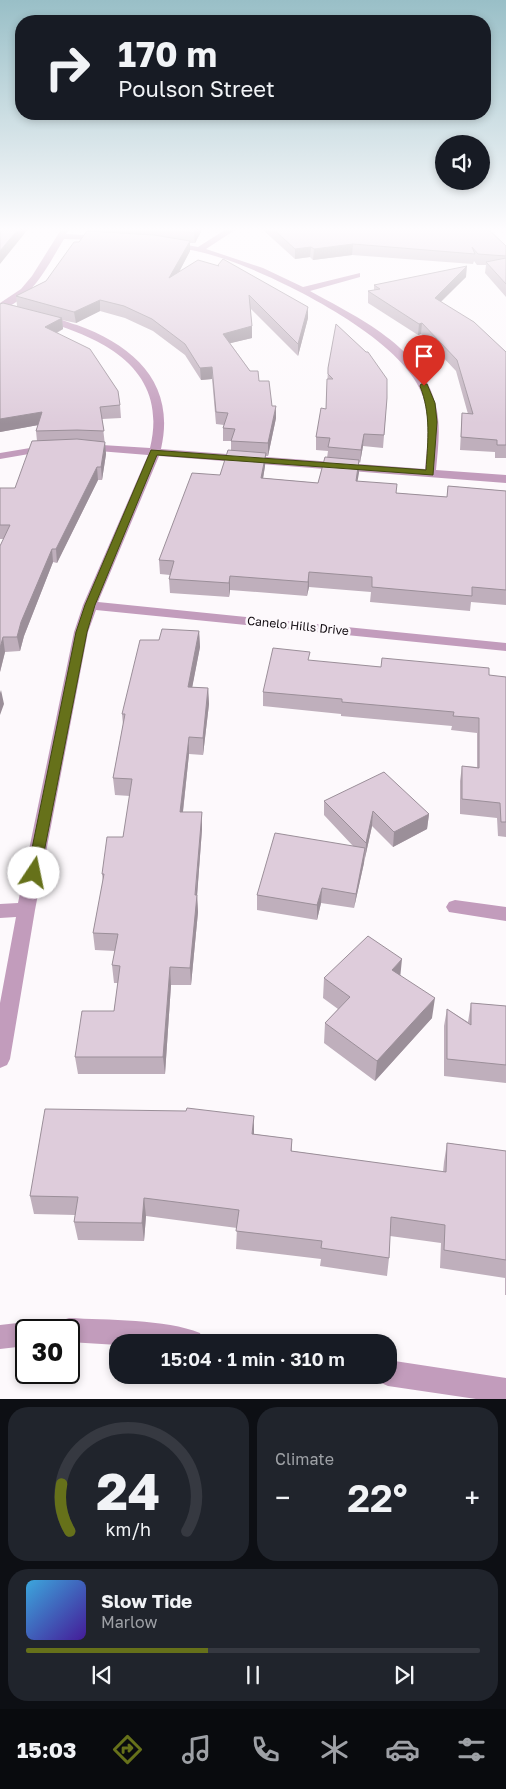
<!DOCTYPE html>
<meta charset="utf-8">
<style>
:root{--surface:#171b24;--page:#20242c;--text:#f1f3f6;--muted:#9ea1a6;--line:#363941;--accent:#66711a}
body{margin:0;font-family:"Golos Text",sans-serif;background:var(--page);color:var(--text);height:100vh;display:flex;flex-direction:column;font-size:19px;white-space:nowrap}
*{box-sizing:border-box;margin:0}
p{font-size:16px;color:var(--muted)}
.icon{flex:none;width:28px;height:28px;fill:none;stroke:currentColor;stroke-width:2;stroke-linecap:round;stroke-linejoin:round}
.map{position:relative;height:1399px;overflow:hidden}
.side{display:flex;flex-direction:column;gap:8px;padding:8px;background:#0d0f14;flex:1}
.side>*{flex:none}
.guide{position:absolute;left:15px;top:15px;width:476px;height:105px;border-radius:20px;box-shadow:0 2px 8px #0003;background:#171b24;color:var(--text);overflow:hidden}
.tools{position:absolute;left:435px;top:135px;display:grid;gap:10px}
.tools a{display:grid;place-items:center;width:55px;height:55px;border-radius:50%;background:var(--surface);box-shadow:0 2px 8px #0003;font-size:25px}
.speed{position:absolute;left:15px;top:1319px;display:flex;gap:10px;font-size:25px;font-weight:700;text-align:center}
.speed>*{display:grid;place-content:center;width:65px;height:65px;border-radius:50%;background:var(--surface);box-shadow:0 2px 8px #0003;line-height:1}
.speed .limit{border:2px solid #111;border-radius:8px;background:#fff;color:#111}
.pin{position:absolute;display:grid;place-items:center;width:42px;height:42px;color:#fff;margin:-51px -21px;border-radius:50% 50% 50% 0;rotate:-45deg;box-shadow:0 0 5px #0007}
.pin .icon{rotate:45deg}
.me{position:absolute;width:55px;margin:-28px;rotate:11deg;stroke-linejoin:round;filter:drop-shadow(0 0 4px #0008)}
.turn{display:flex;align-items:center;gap:18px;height:105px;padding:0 20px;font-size:22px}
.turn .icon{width:65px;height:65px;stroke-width:2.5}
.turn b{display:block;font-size:35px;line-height:42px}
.big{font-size:38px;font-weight:600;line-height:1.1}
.side .card{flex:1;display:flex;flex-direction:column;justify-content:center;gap:8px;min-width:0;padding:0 18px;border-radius:20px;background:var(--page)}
.side .dial{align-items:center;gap:0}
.dial svg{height:130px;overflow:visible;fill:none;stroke:var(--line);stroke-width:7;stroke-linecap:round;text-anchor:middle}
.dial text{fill:var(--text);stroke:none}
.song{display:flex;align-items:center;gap:15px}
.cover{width:60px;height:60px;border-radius:8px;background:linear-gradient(135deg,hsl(200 70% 55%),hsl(260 70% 35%))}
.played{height:5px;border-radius:2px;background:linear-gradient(90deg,var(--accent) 40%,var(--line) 40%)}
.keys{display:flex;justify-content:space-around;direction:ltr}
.heat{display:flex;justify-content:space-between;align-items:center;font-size:28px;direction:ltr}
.side .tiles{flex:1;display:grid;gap:8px;grid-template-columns:1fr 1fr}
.card:last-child{grid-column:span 2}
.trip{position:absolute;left:109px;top:1334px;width:288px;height:50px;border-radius:20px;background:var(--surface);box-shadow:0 2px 8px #0003;font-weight:600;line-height:50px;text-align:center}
.menu{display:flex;height:80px;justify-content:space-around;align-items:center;background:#090b0e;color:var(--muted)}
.menu .icon{width:35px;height:35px}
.menu .on{color:var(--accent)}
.menu b{font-size:22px;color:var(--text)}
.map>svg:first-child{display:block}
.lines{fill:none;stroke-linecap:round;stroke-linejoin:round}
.minor{fill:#c29cbc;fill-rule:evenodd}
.wall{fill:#bfafbc}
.shaded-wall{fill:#9b8f99}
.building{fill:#deccdb;stroke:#9b8f99}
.route{fill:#66711a;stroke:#424911}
.labels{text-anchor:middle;stroke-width:5;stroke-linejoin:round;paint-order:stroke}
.street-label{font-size:12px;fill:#120c11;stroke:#fdf9fc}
</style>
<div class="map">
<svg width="506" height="1399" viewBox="0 0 506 1399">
<rect width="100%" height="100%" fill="#fdf9fc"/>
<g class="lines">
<!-- minor -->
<path class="minor" d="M62,228H70L66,234L103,236L107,238L103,240L64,239C48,265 32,300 0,310V303L21,289L32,276Z
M228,228H238L206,249L263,268L303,287L360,273V277L310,291C357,317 423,347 436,406C441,427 438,449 436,470L506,475V483L159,456L98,602L506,643V651L96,610L88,632L35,910L10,1059L7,1065L0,1068V1003L16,917L0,918V904L18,903L74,632L83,605L148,455L86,450L80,447L86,444L150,448C169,370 105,338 40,320V316C51,314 66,322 77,325C135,346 176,384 161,449L425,469C427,446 431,421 423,397C406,341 289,283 236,263C223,258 209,254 196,251C187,249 174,249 167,244L171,242L198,247Z
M48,445L54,448L52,450L0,459V453Z
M455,900L506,907V921L449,912L446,907L449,902Z
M69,1318C106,1320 166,1319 200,1333L203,1342H118V1345L69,1342V1330H57L60,1321Z
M26,1322L35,1325L37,1330H26V1346L0,1349V1325Z
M388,1360L506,1378V1399H476L388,1386L379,1382L376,1375H388Z"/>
</g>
<!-- wall -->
<path class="wall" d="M93,228H203L195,243H190V251L179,272L218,265L308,307V318L298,356L250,308L252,338L230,343L250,371L259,381L272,406L276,418L268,456H265V466L263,478L318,483L327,458L328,451L316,450V437L326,409L328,368L387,398L383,448L363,446L360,463L359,462L357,481L396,493L447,497L448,486L506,491V605L471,602L470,611L370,602L371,592L309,587L307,596L230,590L229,597L170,593L169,579L170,575L160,574L159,560L220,475L231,450V441H223V428L224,425L216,424L212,379L201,380L185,355L153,331L125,318L100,311L76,323L62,320L63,329L57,333L120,405L121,418L102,419L106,454L102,480H98L57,563L53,562L24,636L20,651L5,652L0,672L3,539H0V488H15L37,441L36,431L38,425L0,432V304L17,306L16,296L46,281L79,242L93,231Z
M262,228H487L506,246V297L485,273L486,265H477L474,261L473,264L352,255L313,260L310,257L295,259L262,229Z
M466,277L441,302L506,352V458H495V452L460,450L462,413L468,414L456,371L421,334L418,335L368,303V291L374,290V285Z
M199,631L200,647L192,687L208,688L209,704L203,755L189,754L183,812H202V829L197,895L198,912L191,985H171L165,1074H78L75,1057L114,1011L118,983H114L112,965L115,951L95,950L93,933L103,882L102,874L123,837L130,796L115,795L113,778L123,725L122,714L159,640Z
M310,661L381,667L506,677V837L498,836L497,818L460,814V781L462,766L477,767V733L451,730L452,726L341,716V714L263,706V692Z
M324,801L429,814L427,829L393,847L372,826L354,908L321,903L317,920L257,910V895L353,846L324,815Z
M400,975L432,1018L375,1081L324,1043L325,1023L338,1009L323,998L324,978Z
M471,1003L506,1006V1083L444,1076V1026L447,1009L468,1022Z
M254,1134L292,1139V1151L443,1172L444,1162L447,1143L506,1151V1295H505V1278L440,1268L441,1243L390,1236L389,1258L387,1276L320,1266L321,1259L236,1249L237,1228L146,1216L144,1241L78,1240L74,1222L75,1215L34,1214L30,1196Z"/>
<!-- shaded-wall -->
<path class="shaded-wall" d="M19,228H29L0,264V251Z
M197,228H203L195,243L194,233Z
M190,241V251L170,289L169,278Z
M353,244L352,255L313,260L314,249Z
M311,247L310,257L295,259V249Z
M467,266L466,277L433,309L435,298Z
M100,300V311L76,323L74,312Z
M308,307V318L298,356V344Z
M62,318L63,329L46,338L45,327Z
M422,323L421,334L418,335L419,324Z
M252,326V338L223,345V334Z
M212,367V379L201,380L200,368Z
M276,406V418L268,456V443Z
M42,412L44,424L0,432V419Z
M364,434L363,446L360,463L361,450Z
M105,442L106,454L102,480L101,467Z
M266,453L265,466L261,491V478Z
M359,460V473L355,495L356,481Z
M97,467L98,480L57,563L56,549Z
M52,549L53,562L24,636L20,651L17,637L21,622Z
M309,572V587L307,596L308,582Z
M230,576V590L229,597V583Z
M199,631L200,647L189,704L188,687Z
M3,637L5,652L0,672V648Z
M208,688L209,704L203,755V738Z
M1,690L4,704L0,715V693Z
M189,737V754L181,829L180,812Z
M373,811L372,826L365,858L366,843Z
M202,812V829L197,897V895L198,912L191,985L190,968Z
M429,814L427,829L393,847L394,832Z
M365,848L364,863L354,908L356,894Z
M322,888L321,903L317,920V905Z
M402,959L400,979L392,970Z
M170,967L171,985L165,1074L163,1057Z
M435,998L432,1018L375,1081L377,1061Z
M254,1116V1134H252Z
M144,1198L146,1216L144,1241L142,1223Z"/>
<!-- building -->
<path class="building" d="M0,228H19L0,251Z
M162,228H197L194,233Z
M272,228H487L506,246V256L478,254L472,247L475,254L353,244L314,249L311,247L295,249Z
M87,231L154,235L190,241L169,278L198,260L219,266L218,265L223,259L308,307L298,344L249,295L252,326L223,334L250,371H258L259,381H269L272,406H276L268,443L231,441L235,429L223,428L228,413L216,412L212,367L200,368L185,344L152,319L124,306L100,300L74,312L16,296L46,281L74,242H79Z
M506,258V284L486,262Z
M467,266L435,298L474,322L506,352V445H497V440L461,437L462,413L473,414L457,360L422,323L419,324L368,291L380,289L374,285Z
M3,303L62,318L45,327L90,349L118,391L120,405L100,407L104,431L77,430L36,431L42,412L0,419V304Z
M336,324L366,352H368L387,379V398L384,435L364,434L361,450L328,447L330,438L316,437L321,408L326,409L327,379H333L328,374V368Z
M77,439L105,442L101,467H97L56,549H52L21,622L17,637H3L0,648V546L10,525H0V488H15L32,441Z
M228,450L266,453L261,478L318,483L325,457L359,460L356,481L397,484L396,493L447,497L448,486L506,491V590L472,587V596L372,587V577L309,572L308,582L230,576L229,583L169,579L174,561L159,560L192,473L220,475Z
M162,629L199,631L188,687L208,688L203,738L189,737L180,812H202L195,895H197L190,968L170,967L163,1057H75L82,1011H114L120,966L112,965L118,934L93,933L104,874H102L107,837H123L132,779L113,778L125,714H122L140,640H159Z
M273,648L310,652L308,660L381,667L382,658L489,668V675L506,677V822H501L500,803L462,799V766L479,768V718L453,716L454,712L342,702V699L263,692Z
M384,772L429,814L394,832L373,811L366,843L324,801Z
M275,833L365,848L356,894L322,888L317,905L257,895Z
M368,936L402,959L392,970L435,998L377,1061L325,1023L350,997L324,978Z
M471,1003L506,1006V1065L447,1059V1009L471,1025Z
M187,1108L254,1116L252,1134L292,1139L291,1151L446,1172L447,1143L506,1151V1260L444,1250L445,1225L391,1217L389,1258L321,1248L322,1241L236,1231L239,1210L144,1198L142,1223L74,1222L78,1197L30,1196L45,1109L186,1111Z"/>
<!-- sky -->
<linearGradient id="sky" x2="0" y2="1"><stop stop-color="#99bfc7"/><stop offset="0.54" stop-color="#fefcfe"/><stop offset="1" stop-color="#fefcfe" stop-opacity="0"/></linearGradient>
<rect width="506" height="424" fill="url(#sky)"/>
<!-- route -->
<path class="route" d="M421,384H427L435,403L437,422L433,475L157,455L95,605L87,632L40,873L38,876H29L27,873L76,632L85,605L151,450L426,470C428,440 431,414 420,386Z"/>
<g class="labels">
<!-- street labels -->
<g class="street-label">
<text transform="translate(298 626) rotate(6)" y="4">Canelo Hills Drive</text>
</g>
</g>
</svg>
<div class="tools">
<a><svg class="icon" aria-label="sound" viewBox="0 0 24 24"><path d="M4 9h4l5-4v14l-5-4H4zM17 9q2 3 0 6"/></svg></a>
</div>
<div class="speed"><div class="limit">30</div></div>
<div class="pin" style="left:424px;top:386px;background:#d93025"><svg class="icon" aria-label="arrive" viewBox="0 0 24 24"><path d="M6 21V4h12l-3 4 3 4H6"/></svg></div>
<svg class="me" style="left:34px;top:873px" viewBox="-20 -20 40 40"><circle r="19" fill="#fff"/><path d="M0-13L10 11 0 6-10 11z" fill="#66711a"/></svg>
<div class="trip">15:04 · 1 min · 310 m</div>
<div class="guide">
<div class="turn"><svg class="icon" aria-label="right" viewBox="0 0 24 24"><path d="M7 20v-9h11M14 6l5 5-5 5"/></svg><div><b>170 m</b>Poulson Street</div></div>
</div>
</div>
<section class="side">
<div class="tiles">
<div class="card dial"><svg viewBox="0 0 100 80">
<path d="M14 69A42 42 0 1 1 86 69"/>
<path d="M14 69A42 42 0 0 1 9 40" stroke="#66711a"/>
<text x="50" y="56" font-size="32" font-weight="700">24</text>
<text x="50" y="72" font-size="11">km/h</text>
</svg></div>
<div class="card"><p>Climate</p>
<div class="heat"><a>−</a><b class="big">22°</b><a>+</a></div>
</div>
<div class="card">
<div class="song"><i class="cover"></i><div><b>Slow Tide</b><p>Marlow</p></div></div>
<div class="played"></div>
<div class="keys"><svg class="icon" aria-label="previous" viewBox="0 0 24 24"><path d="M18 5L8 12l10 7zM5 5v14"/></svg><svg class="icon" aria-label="pause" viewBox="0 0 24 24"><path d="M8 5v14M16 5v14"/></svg><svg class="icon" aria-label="next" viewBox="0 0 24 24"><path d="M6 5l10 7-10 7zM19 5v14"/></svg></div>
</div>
</div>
</section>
<nav class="menu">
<b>15:03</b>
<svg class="icon on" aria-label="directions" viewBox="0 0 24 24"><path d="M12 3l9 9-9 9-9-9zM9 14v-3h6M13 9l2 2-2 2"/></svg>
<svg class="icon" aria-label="music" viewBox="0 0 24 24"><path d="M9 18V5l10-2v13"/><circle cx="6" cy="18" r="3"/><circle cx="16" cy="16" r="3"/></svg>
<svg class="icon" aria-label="phone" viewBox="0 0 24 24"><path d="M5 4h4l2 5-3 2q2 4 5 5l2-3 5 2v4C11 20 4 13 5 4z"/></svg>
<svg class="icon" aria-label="climate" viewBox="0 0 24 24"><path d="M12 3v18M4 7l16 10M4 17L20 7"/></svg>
<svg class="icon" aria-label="car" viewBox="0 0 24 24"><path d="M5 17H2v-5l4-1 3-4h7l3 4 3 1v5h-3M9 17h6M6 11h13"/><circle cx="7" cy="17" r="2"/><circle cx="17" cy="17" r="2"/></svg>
<svg class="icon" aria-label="filters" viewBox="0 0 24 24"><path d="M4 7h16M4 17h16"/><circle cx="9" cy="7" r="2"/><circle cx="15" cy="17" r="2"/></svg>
</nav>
